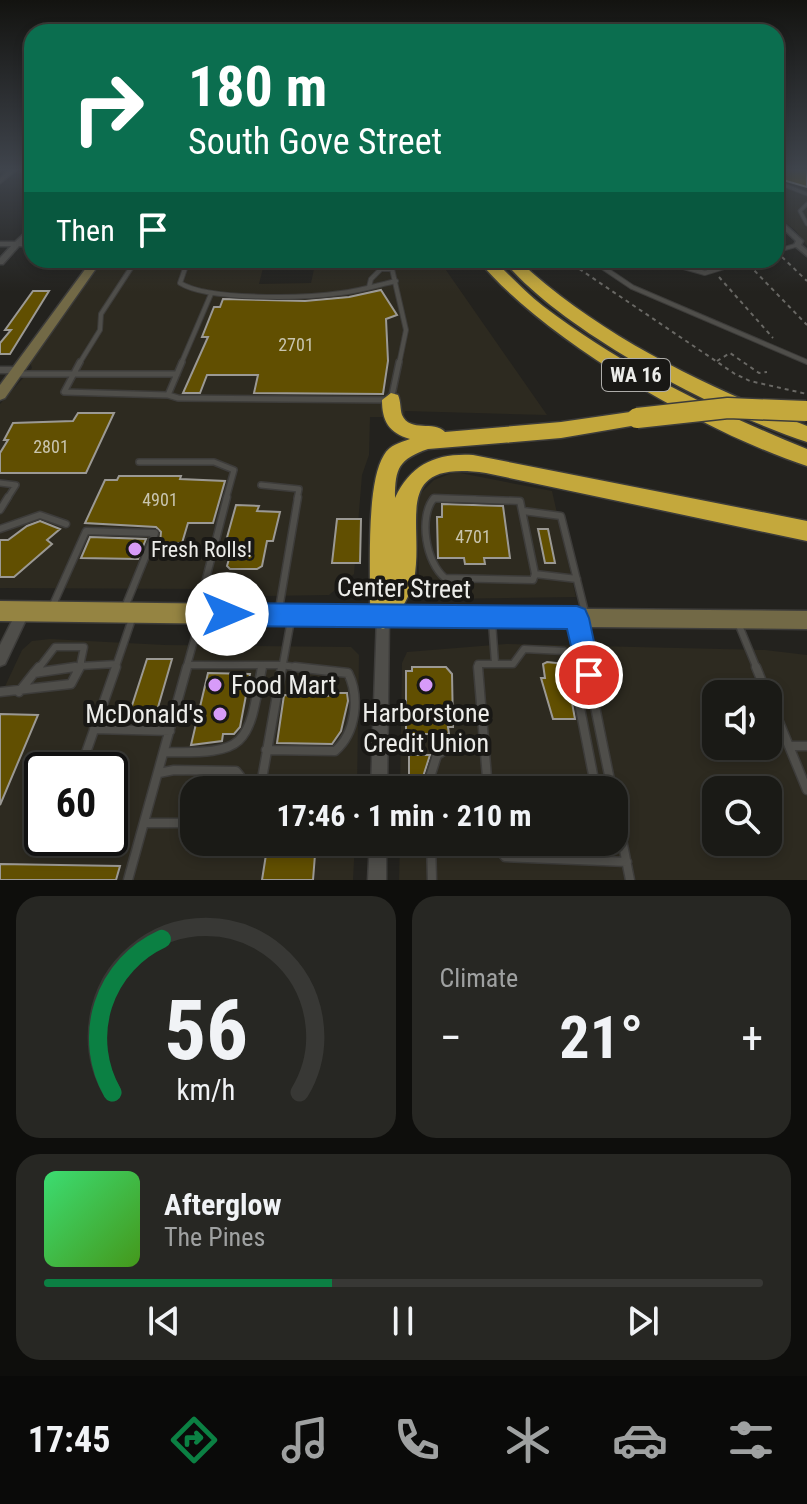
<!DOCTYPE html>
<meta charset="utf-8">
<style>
:root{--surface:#1a1a16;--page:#272723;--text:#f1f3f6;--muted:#9fa1a1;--line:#383835;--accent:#0b8043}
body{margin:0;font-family:"Roboto Condensed",sans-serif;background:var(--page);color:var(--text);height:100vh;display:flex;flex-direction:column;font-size:30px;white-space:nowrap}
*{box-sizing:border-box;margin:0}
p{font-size:26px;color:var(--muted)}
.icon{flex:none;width:44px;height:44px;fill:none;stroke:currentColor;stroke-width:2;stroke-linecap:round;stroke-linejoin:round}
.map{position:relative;height:880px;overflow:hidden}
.drawer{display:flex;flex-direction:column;gap:16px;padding:16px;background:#0e0e0c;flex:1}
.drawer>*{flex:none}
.hud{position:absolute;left:24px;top:24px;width:760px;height:244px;border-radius:24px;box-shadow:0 4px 12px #0003,0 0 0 2px var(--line);background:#0b6e4f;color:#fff;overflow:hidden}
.controls{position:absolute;left:702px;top:680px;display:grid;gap:16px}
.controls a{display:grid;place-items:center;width:80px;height:80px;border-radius:16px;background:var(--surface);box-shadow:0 4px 12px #0003,0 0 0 2px var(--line);font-size:40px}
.speed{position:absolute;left:24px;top:752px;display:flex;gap:16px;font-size:40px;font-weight:700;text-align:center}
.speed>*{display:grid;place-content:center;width:104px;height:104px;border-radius:50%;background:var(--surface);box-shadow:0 4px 12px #0003,0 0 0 2px var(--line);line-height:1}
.speed .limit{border:4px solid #111;border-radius:12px;background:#fff;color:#111}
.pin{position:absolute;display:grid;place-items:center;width:68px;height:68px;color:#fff;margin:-34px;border:4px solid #fff;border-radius:50%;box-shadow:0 2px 8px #0007}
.me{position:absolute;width:88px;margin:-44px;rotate:90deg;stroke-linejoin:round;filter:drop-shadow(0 0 6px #0008)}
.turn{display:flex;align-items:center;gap:28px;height:168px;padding:0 32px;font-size:36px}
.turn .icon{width:104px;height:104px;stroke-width:2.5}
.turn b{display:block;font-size:56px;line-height:68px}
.then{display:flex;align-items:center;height:76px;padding:0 32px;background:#0003;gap:16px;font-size:30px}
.big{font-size:60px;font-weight:700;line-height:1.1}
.drawer .card{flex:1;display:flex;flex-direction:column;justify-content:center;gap:12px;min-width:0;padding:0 28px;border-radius:24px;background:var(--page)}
.drawer .dial{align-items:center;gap:0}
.dial svg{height:208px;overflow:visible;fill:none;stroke:var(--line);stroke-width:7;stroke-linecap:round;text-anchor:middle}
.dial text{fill:var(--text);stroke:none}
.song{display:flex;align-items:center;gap:24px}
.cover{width:96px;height:96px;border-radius:12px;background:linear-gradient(135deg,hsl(140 70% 55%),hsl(100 70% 35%))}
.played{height:8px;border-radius:4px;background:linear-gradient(90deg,var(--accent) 40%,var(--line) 40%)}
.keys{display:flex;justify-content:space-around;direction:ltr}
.heat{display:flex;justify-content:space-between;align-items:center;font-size:44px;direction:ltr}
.drawer .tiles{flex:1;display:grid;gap:16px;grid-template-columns:1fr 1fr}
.card:last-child{grid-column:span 2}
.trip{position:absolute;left:180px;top:776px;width:448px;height:80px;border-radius:24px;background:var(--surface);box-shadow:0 4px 12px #0003,0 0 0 2px var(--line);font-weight:700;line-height:80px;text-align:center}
.tabs{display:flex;height:128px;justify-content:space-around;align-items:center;background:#0a0a09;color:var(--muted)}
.tabs .icon{width:56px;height:56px}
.tabs .selected{color:var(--accent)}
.tabs b{font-size:36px;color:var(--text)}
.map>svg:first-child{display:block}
.built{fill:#2d2a20;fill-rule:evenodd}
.building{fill:#614f01;stroke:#9b9994;stroke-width:2}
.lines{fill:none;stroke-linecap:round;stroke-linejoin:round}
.service-far4-casing{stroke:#3d3c3a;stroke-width:5}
.service-far3-casing{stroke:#3d3c3a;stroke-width:6}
.service-far2-casing{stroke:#3d3c3a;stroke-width:8}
.service-far1-casing{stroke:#3d3c3a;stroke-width:9}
.service-casing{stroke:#3d3c3a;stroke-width:11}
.minor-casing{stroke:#3d3c3a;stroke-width:3}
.secondary-casing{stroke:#3d3c3a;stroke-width:3}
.primary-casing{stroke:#3d3c3a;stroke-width:3}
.motorway-casing{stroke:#3d3c3a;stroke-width:3}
.path{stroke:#696864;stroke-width:2;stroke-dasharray:4 4;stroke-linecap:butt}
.service-far4{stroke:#4f4e4a;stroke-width:3}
.service-far3{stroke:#4f4e4a;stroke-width:4}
.service-far2{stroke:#4f4e4a;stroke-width:5}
.service-far1{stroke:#4f4e4a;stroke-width:6}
.service{stroke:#4f4e4a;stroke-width:8}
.minor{fill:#4f4e4a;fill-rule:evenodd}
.secondary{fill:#726946;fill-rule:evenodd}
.primary{fill:#958442;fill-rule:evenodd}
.motorway{fill:#c4a83c;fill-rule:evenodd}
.motorway-bridge-casing{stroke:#3d3c3a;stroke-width:23;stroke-linecap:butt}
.motorway-bridge{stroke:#c4a83c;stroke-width:20}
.route{fill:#1a73e8;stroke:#114b97;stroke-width:2}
.poi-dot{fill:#d79bf9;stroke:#191815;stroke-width:3}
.labels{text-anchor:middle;stroke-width:8;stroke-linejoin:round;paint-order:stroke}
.number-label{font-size:18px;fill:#c9c5af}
.shield{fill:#191815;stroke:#adaca9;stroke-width:2}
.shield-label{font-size:20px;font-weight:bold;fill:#ecece9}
.poi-label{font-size:22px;fill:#ecece9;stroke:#191815;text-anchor:start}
.near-street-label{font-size:26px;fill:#ecece9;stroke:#191815}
.near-poi-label{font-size:26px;fill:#ecece9;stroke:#191815;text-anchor:start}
</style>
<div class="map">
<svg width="807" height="880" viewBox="0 0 807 880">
<rect width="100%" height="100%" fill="#23221e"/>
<!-- built -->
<path class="built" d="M776,169H807V246L796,231L776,215Z
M104,260H265L259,284L311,283L316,260H439L547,415L405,411L404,417H370L369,455L362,475L354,574L329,595L266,596L207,589L0,588V404L32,368L30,362Z
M455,472L552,491L576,597L439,599L419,581L417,497L434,480Z
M50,639L165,645L351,647L359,655L357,790H194V842H355L353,880H0V697L22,650L32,641ZM42,770H110V838H42Z
M506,644L765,650L807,655V880H399L400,842H614V790H400L402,663L407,652ZM716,694H768V746H716ZM716,790H768V842H716Z"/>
<!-- building -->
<path class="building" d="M776,169H807V187L776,178Z
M381,290L397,315L386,319L388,361L383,394L254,393L258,375H207L200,393H183L208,337H202L214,307H220L223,299L305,301L349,297Z
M33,291H49L10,354H0V343L11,330H5Z
M78,413H114L86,473H0V453L8,440H4L13,423L73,421Z
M119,476H181L180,479L225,481L213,523H188L182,543H160L161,532L156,527L85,523L105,480H117Z
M442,504L503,506L510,558H484L485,564H465L464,558H438L437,517H442Z
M236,505L259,506L257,511L280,512L273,541H267L262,566L257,569H230L227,566L231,552H223Z
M337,519H361L360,563H332Z
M40,521L60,529L47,540L52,544L14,577H0V540H8L27,526Z
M538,529H548L555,563H545Z
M90,537L146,539L138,559L81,558Z
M147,659H172L154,721H127Z
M547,662L565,664L575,719H553L541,678H545L543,664Z
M412,667H446L452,674L453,727H448L449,734H406V671H412Z
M208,673L250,674L240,727L234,734H223L222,741L191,745Z
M329,693H347L348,701L341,731L332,744L277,743L284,695L328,696Z
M0,714L38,715L0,805Z
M409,755H430L420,786H409Z
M268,842H316L313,880H262Z
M0,864L120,866L116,880H0Z"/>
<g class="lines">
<defs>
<path id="service-far4" d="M776,182L807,194
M807,204L800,211L807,224
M776,251L797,245"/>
<path id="service-far3" d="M188,260L180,283C208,301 306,298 341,293C360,291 378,285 396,281
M592,260L632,287L807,362
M659,260L705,273L747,260
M369,287L371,279L381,269H392L406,330L399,364
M79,364L100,330L101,314L131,268L137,265H185
M181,364L211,294"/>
<path id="service-far2" d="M80,362L64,392L168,395L178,398L391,400L399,362
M18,374H177
M168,395L182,362
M139,462H214L234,470L226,499
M0,483L16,485L7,499
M261,485L299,489L297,499
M433,499H475"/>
<path id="service-far1" d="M434,498L520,501L535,574L533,580L445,578C426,563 418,517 434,498Z
M0,510L8,497
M523,511L561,516L585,612
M0,529L40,515L66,524
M535,574L577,579
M52,607L86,531L155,533L125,607
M279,609L298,497
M198,610L227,497
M492,622L495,663
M578,623L587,669
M738,623L757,669
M188,665H280L312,669
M38,669L55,647H84L80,666L61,669
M79,669L80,666L116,664
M115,669L133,616
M186,669L200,619
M261,669L262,665
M282,669L291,620
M478,669V664H513L524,649L564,651L570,658L572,669"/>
<path id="service" d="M478,667L488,790
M572,667L596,790
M587,667L612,790
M756,667L767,694
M34,673L39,667
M34,673L75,667
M0,692L71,684L80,667
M19,692L34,673
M768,695L807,790
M94,729L170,731
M789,746H807
M266,750L335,751C356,733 360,697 348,673L295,667
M165,752C248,754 248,746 262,667
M80,770L116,667
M159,773L174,770L236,771L240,776L237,790
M261,785L375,787
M260,790L282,667
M426,790L437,755L458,742L483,741
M614,799L630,880
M146,823H194
M431,842L432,880
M494,842L505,857L627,862
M432,846L494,844
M128,880L187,667"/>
<path id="minor" d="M11,169H17L0,183V178Z
M776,216L802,240L803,241L801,245L807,250V256L795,246L794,245L796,241L776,222Z
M32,226V232L23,242H32V246H19L3,264H0V258L11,246H0V242H15Z
M0,367H19L23,370L19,373H0Z
M24,605L29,607L30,611L5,664L0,666V645L19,607Z
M383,610L388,611L389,616L387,790H371L377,616L378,611Z
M370,842H386V880H368Z"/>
<path id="secondary" d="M92,260H102L5,398L0,400V385Z
M383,607L807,611V629L383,625L377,622L374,616L377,610Z"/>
<path id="primary" d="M0,601L383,606L390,609L393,616L390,623L383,626L0,621Z"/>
<path id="motorway" d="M478,260H493C510,275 525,292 543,306C623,367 714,411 807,449V466C706,433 546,342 478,260Z
M503,260H518C601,337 703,385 807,426V442C718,413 562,332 503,260Z
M391,393L398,395C401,402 400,409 402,415C410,433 434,420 445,432L561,422L637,411L647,418L637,425L561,438L428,449C399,459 395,468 395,498C411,464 436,453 473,455L807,521V541L486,473C389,459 425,522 414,580C411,595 399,612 392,625L383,629L374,625L370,616C371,578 365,485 384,455C390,445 399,443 410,439C389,433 382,421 382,400Z"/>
</defs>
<!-- service-far4 casing -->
<use href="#service-far4" class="service-far4-casing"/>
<!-- service-far3 casing -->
<use href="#service-far3" class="service-far3-casing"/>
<!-- service-far2 casing -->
<use href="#service-far2" class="service-far2-casing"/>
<!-- service-far1 casing -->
<use href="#service-far1" class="service-far1-casing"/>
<!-- service casing -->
<use href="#service" class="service-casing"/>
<!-- minor casing -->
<use href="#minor" class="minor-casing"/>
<!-- secondary casing -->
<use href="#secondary" class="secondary-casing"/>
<!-- primary casing -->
<use href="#primary" class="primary-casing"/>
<!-- motorway casing -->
<use href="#motorway" class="motorway-casing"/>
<!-- path -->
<path class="path" d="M782,257L807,281
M566,260L735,374L750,381L807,394
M749,265L807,325
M719,277L773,338
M717,361L730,353L759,373L767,372"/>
<!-- service-far4 -->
<use href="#service-far4" class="service-far4"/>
<!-- service-far3 -->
<use href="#service-far3" class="service-far3"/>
<!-- service-far2 -->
<use href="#service-far2" class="service-far2"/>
<!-- service-far1 -->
<use href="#service-far1" class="service-far1"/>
<!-- service -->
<use href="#service" class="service"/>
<!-- minor -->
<use href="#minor" class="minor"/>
<!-- secondary -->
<use href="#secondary" class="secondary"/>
<!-- primary -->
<use href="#primary" class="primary"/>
<!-- motorway -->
<use href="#motorway" class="motorway"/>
<defs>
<path id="motorway-bridge" d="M637,418L728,408L806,411"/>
</defs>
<!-- motorway-bridge casing -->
<use href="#motorway-bridge" class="motorway-bridge-casing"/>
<!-- motorway-bridge -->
<use href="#motorway-bridge" class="motorway-bridge"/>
</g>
<!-- sky -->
<linearGradient id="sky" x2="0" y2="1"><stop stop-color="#131310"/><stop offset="0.58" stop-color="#3f444c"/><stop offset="1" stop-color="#3f444c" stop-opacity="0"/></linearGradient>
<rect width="807" height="292" fill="url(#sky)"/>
<!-- route -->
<path class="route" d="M227,603L577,606L585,609L589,618L601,675L598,684L589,688L580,684L567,629L227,626L219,622L215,614L219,606Z"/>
<!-- markers -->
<g class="poi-dot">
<circle cx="135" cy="549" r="8"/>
<circle cx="215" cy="685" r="8"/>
<circle cx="426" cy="685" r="8"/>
<circle cx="220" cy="714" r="8"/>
</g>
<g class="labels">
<!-- number labels -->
<g class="number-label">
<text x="296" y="351">2701</text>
<text x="51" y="453">2801</text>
<text x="160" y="506">4901</text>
<text x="473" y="543">4701</text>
</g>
<!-- shield labels -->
<rect class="shield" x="602" y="359" width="68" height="32" rx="6"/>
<g class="shield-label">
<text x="636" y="382">WA 16</text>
</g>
<!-- poi labels -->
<g class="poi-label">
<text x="151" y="557">Fresh Rolls!</text>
</g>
<!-- near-street labels -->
<g class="near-street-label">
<text transform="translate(404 588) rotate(1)" y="9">Center Street</text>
</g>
<!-- near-poi labels -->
<g class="near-poi-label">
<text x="231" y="694">Food Mart</text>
<text x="426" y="722" text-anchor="middle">Harborstone<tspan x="426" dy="30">Credit Union</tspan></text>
<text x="204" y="723" text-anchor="end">McDonald's</text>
</g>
</g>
</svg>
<div class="controls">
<a><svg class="icon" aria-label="sound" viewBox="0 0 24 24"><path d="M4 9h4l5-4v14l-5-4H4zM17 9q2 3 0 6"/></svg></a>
<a><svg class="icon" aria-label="search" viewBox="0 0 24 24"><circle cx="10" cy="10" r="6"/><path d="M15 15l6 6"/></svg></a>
</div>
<div class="speed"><div class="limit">60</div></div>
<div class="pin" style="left:589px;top:675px;background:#d93025"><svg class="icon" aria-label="arrive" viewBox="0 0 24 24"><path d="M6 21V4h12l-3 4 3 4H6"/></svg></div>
<svg class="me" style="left:227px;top:614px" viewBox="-20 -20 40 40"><circle r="19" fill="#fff"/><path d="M0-13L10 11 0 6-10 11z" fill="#1a73e8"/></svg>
<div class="trip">17:46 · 1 min · 210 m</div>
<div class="hud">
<div class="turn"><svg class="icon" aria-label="right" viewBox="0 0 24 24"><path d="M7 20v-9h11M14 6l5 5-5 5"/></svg><div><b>180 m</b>South Gove Street</div></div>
<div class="then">Then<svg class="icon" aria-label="arrive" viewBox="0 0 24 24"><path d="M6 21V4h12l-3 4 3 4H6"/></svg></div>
</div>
</div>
<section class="drawer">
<div class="tiles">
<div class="card dial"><svg viewBox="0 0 100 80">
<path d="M14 69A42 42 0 1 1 86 69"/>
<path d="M14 69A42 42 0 0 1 33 10" stroke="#0b8043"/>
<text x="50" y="56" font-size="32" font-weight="700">56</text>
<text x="50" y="72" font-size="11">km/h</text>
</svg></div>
<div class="card"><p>Climate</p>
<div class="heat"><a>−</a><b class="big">21°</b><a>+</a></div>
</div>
<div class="card">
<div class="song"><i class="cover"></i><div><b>Afterglow</b><p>The Pines</p></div></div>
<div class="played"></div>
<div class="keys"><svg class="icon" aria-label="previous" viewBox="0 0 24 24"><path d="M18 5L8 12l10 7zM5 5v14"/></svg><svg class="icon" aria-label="pause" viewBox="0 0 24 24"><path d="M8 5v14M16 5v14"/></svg><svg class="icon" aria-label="next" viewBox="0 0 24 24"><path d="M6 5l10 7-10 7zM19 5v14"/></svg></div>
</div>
</div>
</section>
<nav class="tabs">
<b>17:45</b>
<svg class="icon selected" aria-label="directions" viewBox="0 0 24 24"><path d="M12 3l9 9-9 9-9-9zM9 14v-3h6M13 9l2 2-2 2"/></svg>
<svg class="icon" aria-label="music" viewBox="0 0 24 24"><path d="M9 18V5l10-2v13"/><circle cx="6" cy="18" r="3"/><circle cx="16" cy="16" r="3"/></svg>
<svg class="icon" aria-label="phone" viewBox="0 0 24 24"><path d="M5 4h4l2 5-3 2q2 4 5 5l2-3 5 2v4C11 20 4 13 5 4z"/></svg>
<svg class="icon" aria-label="climate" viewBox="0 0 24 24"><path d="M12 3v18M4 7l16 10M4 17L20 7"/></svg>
<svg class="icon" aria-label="car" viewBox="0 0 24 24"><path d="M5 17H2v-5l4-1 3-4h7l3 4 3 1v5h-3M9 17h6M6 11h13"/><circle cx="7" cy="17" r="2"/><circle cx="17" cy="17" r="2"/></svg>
<svg class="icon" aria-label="filters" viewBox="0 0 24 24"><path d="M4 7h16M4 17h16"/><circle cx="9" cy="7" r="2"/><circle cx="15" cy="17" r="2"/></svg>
</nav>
